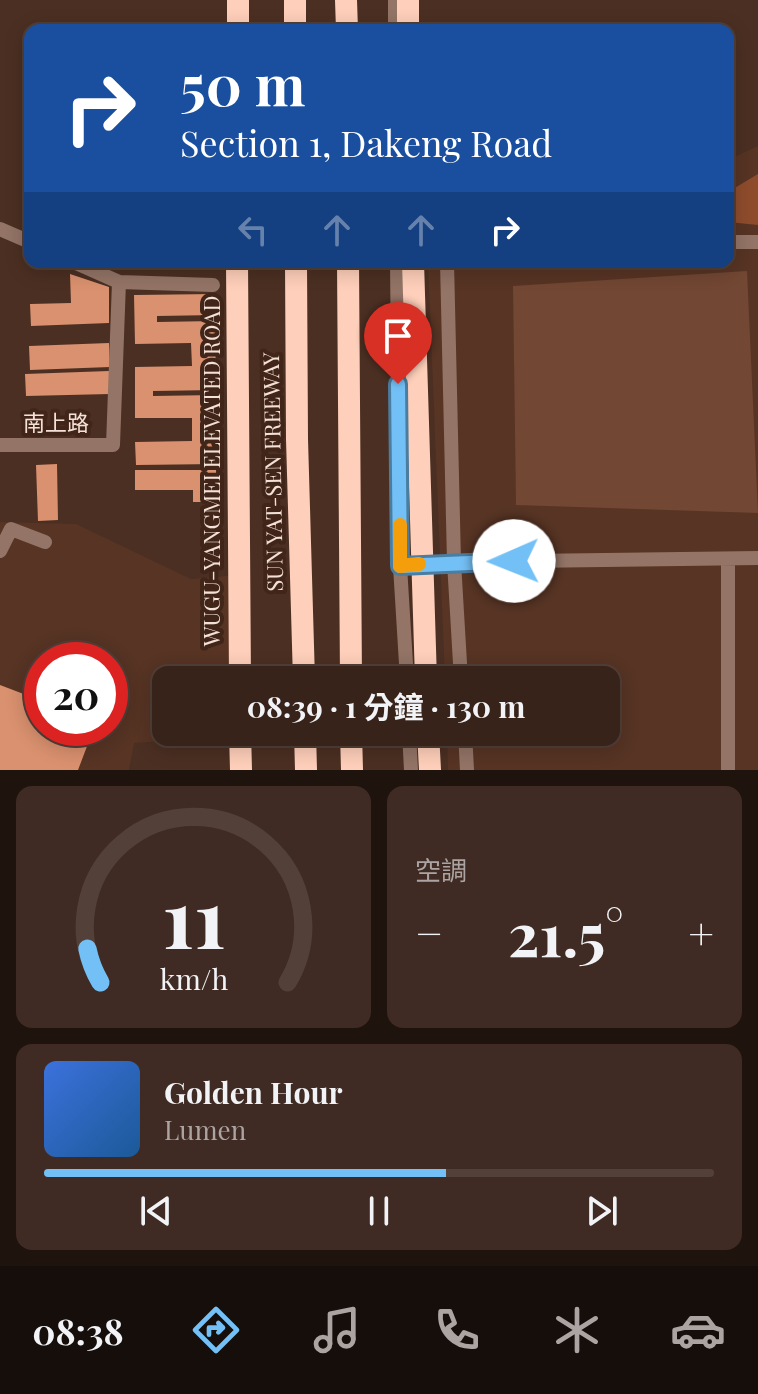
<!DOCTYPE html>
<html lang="zh-TW">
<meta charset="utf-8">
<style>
:root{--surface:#38231a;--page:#3f2b23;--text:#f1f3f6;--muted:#aba4a2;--line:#524039;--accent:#73c0f6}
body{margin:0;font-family:"Playfair Display","Noto Sans TC",serif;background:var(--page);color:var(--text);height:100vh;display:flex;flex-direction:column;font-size:30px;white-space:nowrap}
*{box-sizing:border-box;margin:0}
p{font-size:26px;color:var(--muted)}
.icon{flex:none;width:44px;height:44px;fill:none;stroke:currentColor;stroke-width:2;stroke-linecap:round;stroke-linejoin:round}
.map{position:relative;height:770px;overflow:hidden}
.drawer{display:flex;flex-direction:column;gap:16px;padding:16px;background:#1f130e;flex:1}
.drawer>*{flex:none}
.banner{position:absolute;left:24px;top:24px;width:710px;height:244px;border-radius:16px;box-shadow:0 4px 20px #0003,0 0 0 2px var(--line);background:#1a4fa0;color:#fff;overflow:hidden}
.speed{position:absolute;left:24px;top:642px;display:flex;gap:16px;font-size:40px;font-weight:700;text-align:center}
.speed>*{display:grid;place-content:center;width:104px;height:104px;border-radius:50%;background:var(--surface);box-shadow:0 4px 20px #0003,0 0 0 2px var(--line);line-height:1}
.speed .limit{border:12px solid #d22;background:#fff;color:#111}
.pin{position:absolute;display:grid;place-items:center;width:68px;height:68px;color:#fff;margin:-82px -34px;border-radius:50% 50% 50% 0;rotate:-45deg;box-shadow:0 0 8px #0007}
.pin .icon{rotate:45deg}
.me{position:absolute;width:88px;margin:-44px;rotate:269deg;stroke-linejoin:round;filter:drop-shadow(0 0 6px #0008)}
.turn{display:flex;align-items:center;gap:28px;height:168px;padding:0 24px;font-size:36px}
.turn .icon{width:104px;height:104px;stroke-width:2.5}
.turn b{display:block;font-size:56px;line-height:68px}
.lanes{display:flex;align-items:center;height:76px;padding:0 24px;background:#0003;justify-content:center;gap:40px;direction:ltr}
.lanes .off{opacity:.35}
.big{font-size:60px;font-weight:700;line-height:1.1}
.drawer .tile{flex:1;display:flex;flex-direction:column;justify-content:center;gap:12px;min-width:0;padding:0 28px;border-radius:16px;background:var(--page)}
.drawer .dial{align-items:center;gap:0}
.dial svg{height:208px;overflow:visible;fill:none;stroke:var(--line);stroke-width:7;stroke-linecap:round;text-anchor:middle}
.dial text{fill:var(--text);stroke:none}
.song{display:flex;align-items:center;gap:24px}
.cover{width:96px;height:96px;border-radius:12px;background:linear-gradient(135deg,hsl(220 70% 55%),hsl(210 70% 35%))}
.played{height:8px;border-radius:4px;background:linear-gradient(90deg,var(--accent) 60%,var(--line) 60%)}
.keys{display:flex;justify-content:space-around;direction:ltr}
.heat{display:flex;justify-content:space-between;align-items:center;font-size:44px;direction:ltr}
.drawer .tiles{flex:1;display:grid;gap:16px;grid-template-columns:1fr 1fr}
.tile:last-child{grid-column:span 2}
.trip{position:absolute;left:152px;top:666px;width:468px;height:80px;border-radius:16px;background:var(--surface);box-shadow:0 4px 20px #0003,0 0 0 2px var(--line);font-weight:700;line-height:80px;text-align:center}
.tab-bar{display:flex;height:128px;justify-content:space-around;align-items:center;background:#160e0a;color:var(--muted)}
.tab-bar .icon{width:56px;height:56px}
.tab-bar .active{color:var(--accent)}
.tab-bar b{font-size:36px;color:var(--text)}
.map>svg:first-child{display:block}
.built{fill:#573424;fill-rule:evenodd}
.green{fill:#724733}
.forest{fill:#8f4c2d}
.building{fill:#da916f}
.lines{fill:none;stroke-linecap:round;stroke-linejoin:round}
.minor{stroke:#937466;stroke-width:14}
.highway{stroke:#fecfba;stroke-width:22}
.highway-bridge{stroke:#fecfba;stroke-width:22}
.route-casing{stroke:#4b7da0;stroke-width:20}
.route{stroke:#73c0f6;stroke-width:14}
.slow{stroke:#f59e0b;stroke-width:14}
.labels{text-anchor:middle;stroke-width:8;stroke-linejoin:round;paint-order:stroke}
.street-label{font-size:22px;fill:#f3e1d8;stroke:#402518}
</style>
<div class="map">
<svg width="758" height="770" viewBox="0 0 758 770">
<rect width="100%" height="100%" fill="#4b2f22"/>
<!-- built -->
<path class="built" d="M758,146V770H448L447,732H606V680H445L428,262H728V160Z
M0,522L76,524L191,579L237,575L236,680H166V732H236V736L134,743L129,770H0ZM42,660H110V728H42Z"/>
<!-- green -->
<path class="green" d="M747,271L758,513L516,505L513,286Z"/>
<!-- forest -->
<path class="forest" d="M758,174V225L728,222V192Z"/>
<!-- building -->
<path class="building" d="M70,274L109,287V323L31,326L30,304L71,303Z
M215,294L216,315L157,316V322L215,321L216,390L153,391V396L216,395L217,464L136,465L135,442L192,441V418H135V367L192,366L191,343L135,344L134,295Z
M109,343L110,367L30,370L29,346Z
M109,371L110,394L26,396L25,374Z
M57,464L58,520L38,521L36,465Z
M135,470H216V502H193V490H135Z
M0,685L42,701V728H94L78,770H0Z"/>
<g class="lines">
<!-- minor -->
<path class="minor" d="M395,0V30
M0,229L30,242
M728,242H758
M74,262L119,282L213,285
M397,262L400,566L407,680
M447,262L454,562L461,680
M0,445H113L119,282
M0,551L11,529L45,542
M417,565L454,562L758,558
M409,732L411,770
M465,732L467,770
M728,770V559"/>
<!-- highway -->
<path class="highway" d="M295,0V30
M346,0L347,30
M408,0V30
M238,30V0
M237,262L240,680
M296,262L297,439L304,680
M348,262L351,680
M240,732L241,770
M305,732L306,770
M351,732L352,770
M428,732L430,770"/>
<!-- highway-bridge -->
<path class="highway-bridge" d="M413,262L426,680"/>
</g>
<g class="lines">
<defs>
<path id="route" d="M398,384L400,566L514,561"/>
</defs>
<!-- route casing -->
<use href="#route" class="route-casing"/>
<!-- route -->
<use href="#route" class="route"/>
<!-- slow -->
<path class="slow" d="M400,525V566L419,564"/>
</g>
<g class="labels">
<!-- street labels -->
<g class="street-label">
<text x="56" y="431">南上路</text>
<text transform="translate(212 471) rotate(-90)" y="8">WUGU-YANGMEI ELEVATED ROAD</text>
<text transform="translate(273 472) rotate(-91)" y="8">SUN YAT-SEN FREEWAY</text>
</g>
</g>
</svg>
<div class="speed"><div class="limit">20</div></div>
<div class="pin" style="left:398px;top:384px;background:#d93025"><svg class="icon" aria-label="arrive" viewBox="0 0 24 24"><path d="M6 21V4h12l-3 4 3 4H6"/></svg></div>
<svg class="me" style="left:514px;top:561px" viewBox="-20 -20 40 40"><circle r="19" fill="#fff"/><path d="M0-13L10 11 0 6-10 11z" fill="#73c0f6"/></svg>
<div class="trip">08:39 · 1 分鐘 · 130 m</div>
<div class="banner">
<div class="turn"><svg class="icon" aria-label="right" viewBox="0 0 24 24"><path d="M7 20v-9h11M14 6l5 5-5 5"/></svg><div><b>50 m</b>Section 1, Dakeng Road</div></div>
<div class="lanes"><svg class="icon off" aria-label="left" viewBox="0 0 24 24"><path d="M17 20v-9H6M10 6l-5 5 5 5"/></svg><svg class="icon off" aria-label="ahead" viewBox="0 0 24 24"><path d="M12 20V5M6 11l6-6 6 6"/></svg><svg class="icon off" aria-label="ahead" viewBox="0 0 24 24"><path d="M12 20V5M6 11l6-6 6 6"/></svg><svg class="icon" aria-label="right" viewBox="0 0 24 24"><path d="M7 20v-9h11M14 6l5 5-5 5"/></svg></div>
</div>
</div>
<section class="drawer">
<div class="tiles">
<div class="tile dial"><svg viewBox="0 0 100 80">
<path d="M14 69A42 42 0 1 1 86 69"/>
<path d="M14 69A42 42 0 0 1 9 56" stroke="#73c0f6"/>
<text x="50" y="56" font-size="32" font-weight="700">11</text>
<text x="50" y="72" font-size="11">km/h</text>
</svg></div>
<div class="tile"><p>空調</p>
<div class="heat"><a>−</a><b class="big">21.5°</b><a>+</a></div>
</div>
<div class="tile">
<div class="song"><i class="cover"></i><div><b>Golden Hour</b><p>Lumen</p></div></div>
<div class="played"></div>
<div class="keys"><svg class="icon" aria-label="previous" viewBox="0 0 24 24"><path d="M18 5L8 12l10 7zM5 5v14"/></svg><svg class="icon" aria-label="pause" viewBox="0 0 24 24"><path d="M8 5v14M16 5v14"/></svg><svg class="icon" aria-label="next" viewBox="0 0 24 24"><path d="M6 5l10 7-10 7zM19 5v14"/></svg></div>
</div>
</div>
</section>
<nav class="tab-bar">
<b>08:38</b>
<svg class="icon active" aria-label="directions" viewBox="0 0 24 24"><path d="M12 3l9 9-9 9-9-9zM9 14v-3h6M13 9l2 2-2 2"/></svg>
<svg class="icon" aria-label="music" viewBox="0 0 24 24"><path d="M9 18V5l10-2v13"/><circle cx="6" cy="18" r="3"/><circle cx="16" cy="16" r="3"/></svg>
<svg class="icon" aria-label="phone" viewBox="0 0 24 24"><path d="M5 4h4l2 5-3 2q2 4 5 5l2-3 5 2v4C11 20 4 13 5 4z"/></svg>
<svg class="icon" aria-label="climate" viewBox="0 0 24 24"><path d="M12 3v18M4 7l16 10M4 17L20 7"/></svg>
<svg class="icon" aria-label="car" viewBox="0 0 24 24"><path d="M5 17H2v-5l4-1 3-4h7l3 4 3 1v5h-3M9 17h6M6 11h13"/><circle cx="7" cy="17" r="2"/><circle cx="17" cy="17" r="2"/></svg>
</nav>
